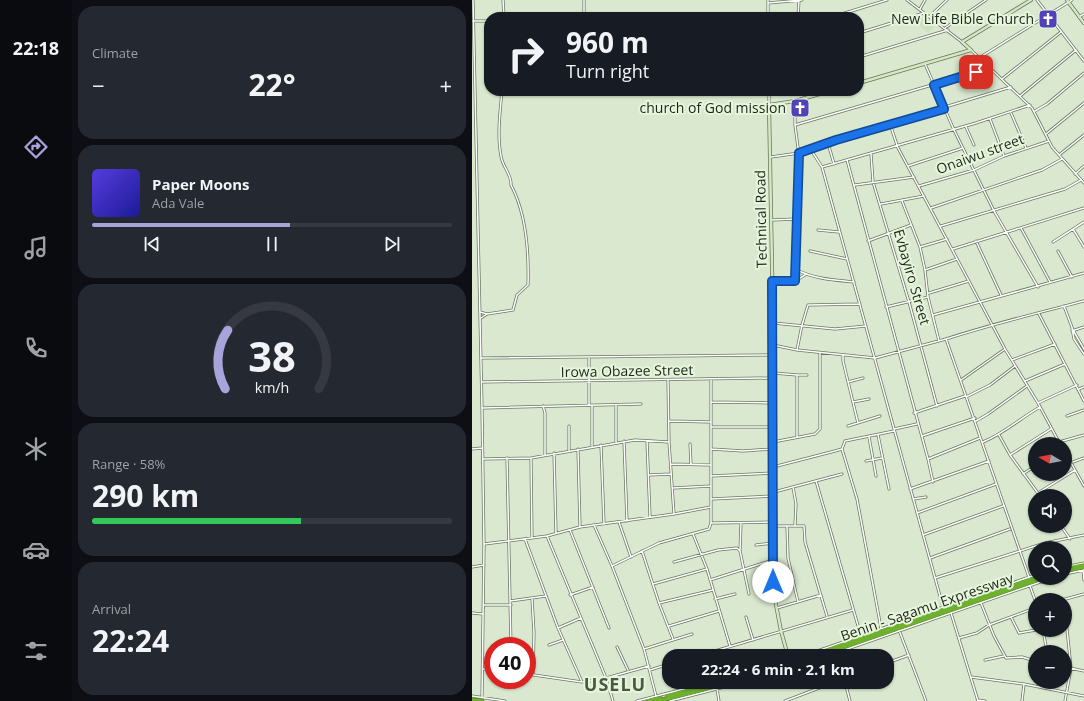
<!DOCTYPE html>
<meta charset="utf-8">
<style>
:root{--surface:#171b24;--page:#242831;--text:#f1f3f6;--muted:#9ea1a6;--line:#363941;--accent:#a9a3db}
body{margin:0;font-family:"Open Sans",sans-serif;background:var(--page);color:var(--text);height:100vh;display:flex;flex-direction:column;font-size:15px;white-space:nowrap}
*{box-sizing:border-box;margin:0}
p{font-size:13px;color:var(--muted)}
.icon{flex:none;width:22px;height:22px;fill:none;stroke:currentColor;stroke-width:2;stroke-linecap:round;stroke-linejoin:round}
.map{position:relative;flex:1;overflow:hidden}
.sheet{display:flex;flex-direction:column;gap:6px;padding:6px;background:#0d0f14;width:400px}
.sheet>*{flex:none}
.top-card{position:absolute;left:12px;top:12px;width:380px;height:84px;border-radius:16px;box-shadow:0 1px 3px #0004;background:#171b24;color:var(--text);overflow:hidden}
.needle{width:26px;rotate:280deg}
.fabs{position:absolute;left:556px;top:437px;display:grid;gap:8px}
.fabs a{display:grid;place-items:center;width:44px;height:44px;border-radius:50%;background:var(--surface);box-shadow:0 1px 3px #0004;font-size:20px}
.speed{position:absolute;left:12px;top:637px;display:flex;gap:8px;font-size:20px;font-weight:700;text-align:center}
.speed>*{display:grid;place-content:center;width:52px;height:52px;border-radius:50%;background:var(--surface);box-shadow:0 1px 3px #0004;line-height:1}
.speed .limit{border:6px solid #d22;background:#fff;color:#111}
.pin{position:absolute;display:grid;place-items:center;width:34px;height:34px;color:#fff;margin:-17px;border-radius:8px;box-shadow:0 2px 6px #0006}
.me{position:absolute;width:44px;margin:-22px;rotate:0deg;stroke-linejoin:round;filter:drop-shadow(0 0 3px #0008)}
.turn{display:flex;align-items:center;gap:14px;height:84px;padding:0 16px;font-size:18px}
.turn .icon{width:52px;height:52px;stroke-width:2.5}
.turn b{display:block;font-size:28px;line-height:34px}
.big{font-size:30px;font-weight:700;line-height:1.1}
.sheet .card{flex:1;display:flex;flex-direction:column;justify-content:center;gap:6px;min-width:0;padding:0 14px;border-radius:16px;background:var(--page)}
.sheet .dial{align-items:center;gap:0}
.dial svg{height:104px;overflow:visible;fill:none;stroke:var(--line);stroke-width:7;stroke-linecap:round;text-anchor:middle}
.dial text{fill:var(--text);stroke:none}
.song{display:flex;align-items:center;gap:12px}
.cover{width:48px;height:48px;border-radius:6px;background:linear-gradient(135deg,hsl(250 70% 55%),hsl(240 70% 35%))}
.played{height:4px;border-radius:2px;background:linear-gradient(90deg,var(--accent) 55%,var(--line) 55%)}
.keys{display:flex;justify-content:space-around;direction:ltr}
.heat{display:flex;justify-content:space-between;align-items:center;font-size:22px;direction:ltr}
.charge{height:6px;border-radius:3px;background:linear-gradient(90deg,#34c759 58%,var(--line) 0)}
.trip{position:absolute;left:190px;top:649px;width:232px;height:40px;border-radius:16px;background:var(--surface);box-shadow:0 1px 3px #0004;font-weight:700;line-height:40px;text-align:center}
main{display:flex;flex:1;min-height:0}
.dock{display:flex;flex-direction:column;width:72px;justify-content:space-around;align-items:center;background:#090b0e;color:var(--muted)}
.dock .icon{width:28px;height:28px}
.dock .selected{color:var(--accent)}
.dock b{font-size:18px;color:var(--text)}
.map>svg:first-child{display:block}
.built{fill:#cde1c1}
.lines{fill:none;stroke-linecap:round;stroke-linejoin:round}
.street-casing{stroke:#697660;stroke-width:3}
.secondary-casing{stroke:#697660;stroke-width:4}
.highway-casing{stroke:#538028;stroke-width:5}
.street{stroke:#fff;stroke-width:1.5}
.secondary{stroke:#d4e8c1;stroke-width:2.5}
.highway{stroke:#6fb12f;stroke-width:3.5}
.route-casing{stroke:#114b97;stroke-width:10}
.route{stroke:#1a73e8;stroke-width:7}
.labels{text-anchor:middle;stroke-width:4;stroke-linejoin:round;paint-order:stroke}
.poi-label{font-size:14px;fill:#1f241b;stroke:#e6f6dc;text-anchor:end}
.street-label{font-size:14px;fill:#1f241b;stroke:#e6f6dc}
.district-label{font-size:18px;font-weight:bold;letter-spacing:1px;fill:#4b5842;stroke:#e6f6dc}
</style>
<main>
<nav class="dock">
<b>22:18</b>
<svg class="icon selected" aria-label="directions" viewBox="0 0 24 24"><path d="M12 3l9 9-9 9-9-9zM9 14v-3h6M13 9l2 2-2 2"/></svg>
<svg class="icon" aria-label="music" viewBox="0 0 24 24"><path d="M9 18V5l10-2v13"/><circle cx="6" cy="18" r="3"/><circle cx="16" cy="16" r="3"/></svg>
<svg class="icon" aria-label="phone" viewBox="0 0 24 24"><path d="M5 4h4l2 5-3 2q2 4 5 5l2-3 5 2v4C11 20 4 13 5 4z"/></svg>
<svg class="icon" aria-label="climate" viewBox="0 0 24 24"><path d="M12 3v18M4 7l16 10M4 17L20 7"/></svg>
<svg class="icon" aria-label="car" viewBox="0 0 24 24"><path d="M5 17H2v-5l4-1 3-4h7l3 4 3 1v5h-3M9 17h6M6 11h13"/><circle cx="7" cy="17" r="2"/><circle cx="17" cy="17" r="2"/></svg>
<svg class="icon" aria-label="filters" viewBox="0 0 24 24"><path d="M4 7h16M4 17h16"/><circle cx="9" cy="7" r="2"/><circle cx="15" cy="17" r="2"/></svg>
</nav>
<section class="sheet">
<div class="card"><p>Climate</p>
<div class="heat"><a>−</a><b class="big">22°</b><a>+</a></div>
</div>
<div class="card">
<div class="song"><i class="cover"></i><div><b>Paper Moons</b><p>Ada Vale</p></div></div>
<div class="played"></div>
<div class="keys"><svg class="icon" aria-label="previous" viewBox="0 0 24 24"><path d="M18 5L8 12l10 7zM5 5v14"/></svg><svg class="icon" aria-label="pause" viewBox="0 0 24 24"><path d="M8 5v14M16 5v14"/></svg><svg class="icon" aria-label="next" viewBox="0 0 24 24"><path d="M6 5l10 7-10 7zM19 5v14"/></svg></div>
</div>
<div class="card dial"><svg viewBox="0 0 100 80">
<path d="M14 69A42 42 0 1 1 86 69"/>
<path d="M14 69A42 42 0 0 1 16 24" stroke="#a9a3db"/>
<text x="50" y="56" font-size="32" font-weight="700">38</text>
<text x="50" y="72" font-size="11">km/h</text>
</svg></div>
<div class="card"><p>Range · 58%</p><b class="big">290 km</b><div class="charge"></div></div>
<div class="card"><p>Arrival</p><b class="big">22:24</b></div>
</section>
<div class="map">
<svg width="612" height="701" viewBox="0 0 612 701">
<rect width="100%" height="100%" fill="#d9e8cf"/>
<!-- built -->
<path class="built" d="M453,15L464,25L456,33L446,24Z"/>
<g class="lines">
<defs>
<path id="street" d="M1,0L10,408L12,545L10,697
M31,0L32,17
M112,0V17
M296,0V17
M435,0L490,42
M565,0L612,61
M296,3L330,0
M448,9L453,0
M458,16L475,0
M326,17L327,0
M360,17L415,0
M607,17L612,14
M1,21H17
M473,28L514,0
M387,33L452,13
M499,50L560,108L580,147L612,183
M387,57L476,30
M507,58L600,0
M453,64L482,130L522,211L566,287
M530,79L589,32
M548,96L604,50
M323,102V125L327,155L323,269C342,279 361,280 382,282
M297,105V91
M563,111L575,104L612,73
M539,113L554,148
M518,119L532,156
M418,124L425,145
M323,125L518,68
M494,127L502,145
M574,134L612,103
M356,143L362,164
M425,146L533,349L566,403L588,444
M339,150L350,167L471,607
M399,154L401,182L437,302L465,406
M587,155L612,135
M299,157L327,153L364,140L539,87
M375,160L456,459L461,482
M436,166L491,148
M350,167L504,123L558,105
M603,174L612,166
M383,185L442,177
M447,186L502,170L532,156L577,141
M430,201L448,247L453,270L456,297L467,341
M409,204L452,196
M459,208L570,170L590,159
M300,220L324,219
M469,226L593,189L609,180
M549,228L578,282
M601,229L612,247
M346,230L367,232
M396,241L439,225
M504,241L529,295
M581,242L612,222
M448,247L475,239
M481,249L612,208
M338,251L375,259
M586,251L600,277
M323,269V281L333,275
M453,270L485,259
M300,281H322
M457,293L497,281
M592,306L601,330L612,349
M414,307L456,297
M8,312L15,314L41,310L45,295L56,285C57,252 55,215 39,185C40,175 30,166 29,156C25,136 28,112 30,91
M567,314L612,401
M461,315L612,273
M9,318L15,314
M301,323L363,329L394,326
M600,328L602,339L612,354
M600,331L612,327
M301,345L325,350L403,358L474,339
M325,350L330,325L336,305L388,304
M371,355V361L386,423
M9,358L301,355
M117,358V405
M540,360L583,344
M302,373L325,375V437
M325,375H335
M196,380L197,442L202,514
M489,380L533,349
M553,381L593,364
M10,382L301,378
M376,382L391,378
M607,389L612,387
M494,397L518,385L543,366
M239,402L301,403
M381,402L397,399
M566,403L605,385
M144,405V442
M71,406L73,413V455
M11,408L169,404
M442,413L493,396
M595,416L612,410
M197,421L239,422
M504,421L516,414L555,386
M97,426V450
M376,426L408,416
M239,427H301
M422,429L445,424
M406,435L417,489
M527,435L538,455L568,496
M450,436L503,418
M397,437L404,476
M152,441L155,521
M175,441L178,517
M301,442L343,434L348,429V353
M511,442C533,433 547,419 568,407
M587,442L612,435
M218,444L219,464
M129,445L132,524
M120,446V405
M0,449L10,448
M106,449L108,527
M239,449L271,451L301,449
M370,449L385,499L409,628
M593,452L612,486
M82,453L84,533
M538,455L579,429
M35,458L39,646
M59,458L60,538
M11,459L59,458L163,440L197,442
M456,459L508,438
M394,461L410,458
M601,462L612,458
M199,464L238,465
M301,467L363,451L370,449L373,441L422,431
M551,474L563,466
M177,475L199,474
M239,476L301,473
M344,481L389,636
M321,487L324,504L323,525
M201,488L239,486
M438,489L517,461
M302,492L370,474
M566,493L603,470
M239,499L301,496
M441,499L454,497
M445,513L524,484
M147,522L159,557
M240,523L302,522
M122,525L140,566L172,649L184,696
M302,526H332L333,542L355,616
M315,526L316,558L326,602
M589,526L598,539
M98,530L137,628
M221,534L235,569L258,646
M451,535L531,506
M75,536L134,678L141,701
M53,539L86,628L110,682
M12,544L75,536L108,527L202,514L239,507
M284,545L302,543
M170,551L187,603L201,639
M268,551L269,523
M458,558L538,529
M202,562L246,550L265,548L268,551L277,594
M140,566L187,543L237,529L239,523V380
M0,567L12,565
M593,567L612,563
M611,570L612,580
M593,574L612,570
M463,578L573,543L612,535
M238,580L301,560
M558,580L474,339C520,324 566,313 612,301
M181,584L235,569
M558,586L563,600
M98,595L121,587
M60,598L62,633L61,675
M243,599L263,594
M590,600L612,594
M38,601L74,596
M187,603L241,590
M509,603L522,636L534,658L550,657L563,661
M11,605H39
M305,608L349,595
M0,613L11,614
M479,613L506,701
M274,617L281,640
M539,617L547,633L564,630
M197,626L247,611
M86,628L109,618
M427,630L454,701
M571,630L575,652
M487,638L505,633L517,625L563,608
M77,645L91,640
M145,647L156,670
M172,649L220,634
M226,656L381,610
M331,656L563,575
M355,656L580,578
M513,660L532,656
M415,663L437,655
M593,667L612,671
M11,669H21
M178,670L197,664
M55,674L110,682L127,680L177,666
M499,677L552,684L612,696
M373,682L378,701
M245,689L247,701
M0,696L33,701
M506,700L513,701
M165,701L239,682
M198,701L272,682
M313,701L363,682
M550,701L552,684
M593,701L599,668L593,610"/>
<path id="secondary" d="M595,0L612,23
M387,83L499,50L490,42L559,0
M316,656L309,631L301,589L302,373L297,105L323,101L358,91"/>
<path id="highway" d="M593,569L612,565
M594,571L612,567
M338,656L563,578
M346,656L571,578
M196,696L249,682
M0,700L10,701
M176,701L188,698
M186,701L260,682"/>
</defs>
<!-- street casing -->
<use href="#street" class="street-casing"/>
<!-- secondary casing -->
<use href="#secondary" class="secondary-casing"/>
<!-- highway casing -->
<use href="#highway" class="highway-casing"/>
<!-- street -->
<use href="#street" class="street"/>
<!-- secondary -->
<use href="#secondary" class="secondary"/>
<!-- highway -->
<use href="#highway" class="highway"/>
</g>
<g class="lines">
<defs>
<path id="route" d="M301,582L300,281H323L327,153L364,140L472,109L462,85L504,72"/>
</defs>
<!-- route casing -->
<use href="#route" class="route-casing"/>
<!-- route -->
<use href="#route" class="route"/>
</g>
<!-- icons -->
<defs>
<symbol id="church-square" viewBox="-11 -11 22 22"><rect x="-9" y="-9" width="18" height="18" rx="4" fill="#5242b9" stroke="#e6f6dc"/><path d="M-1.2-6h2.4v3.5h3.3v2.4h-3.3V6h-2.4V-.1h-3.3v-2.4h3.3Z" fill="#fff"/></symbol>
</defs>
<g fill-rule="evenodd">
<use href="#church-square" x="565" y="8" width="22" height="22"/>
<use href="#church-square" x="317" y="97" width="22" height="22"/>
</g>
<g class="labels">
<!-- poi labels -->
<g class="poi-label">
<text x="562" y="24">New Life Bible Church</text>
<text x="314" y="113">church of God mission</text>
</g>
<!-- street labels -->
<g class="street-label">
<text transform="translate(508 154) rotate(-20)" y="5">Onaiwu street</text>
<text transform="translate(289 219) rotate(-91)" y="5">Technical Road</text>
<text transform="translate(440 277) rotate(74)" y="5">Evbayiro Street</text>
<text transform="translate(155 371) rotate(-1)" y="5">Irowa Obazee Street</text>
<text transform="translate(455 607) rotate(-19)" y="5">Benin - Sagamu Expressway</text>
</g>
<!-- district labels -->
<g class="district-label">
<text x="143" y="691">USELU</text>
</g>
</g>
</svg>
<div class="fabs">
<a><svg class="needle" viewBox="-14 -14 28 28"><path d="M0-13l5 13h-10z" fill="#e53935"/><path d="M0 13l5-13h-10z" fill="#9ea1a6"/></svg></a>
<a><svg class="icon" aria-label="sound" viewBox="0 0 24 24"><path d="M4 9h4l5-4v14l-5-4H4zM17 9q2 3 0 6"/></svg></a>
<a><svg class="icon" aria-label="search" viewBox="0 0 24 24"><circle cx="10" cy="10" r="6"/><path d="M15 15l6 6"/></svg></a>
<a>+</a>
<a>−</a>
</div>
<div class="speed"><div class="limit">40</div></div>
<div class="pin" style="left:504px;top:72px;background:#d93025"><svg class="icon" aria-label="arrive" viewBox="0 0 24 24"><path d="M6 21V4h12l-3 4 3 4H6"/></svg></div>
<svg class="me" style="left:301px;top:582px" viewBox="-20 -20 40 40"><circle r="19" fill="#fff"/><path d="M0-13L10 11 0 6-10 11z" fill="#1a73e8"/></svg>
<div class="trip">22:24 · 6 min · 2.1 km</div>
<div class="top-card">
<div class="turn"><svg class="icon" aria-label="right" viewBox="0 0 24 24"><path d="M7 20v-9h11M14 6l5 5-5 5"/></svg><div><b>960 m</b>Turn right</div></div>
</div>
</div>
</main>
